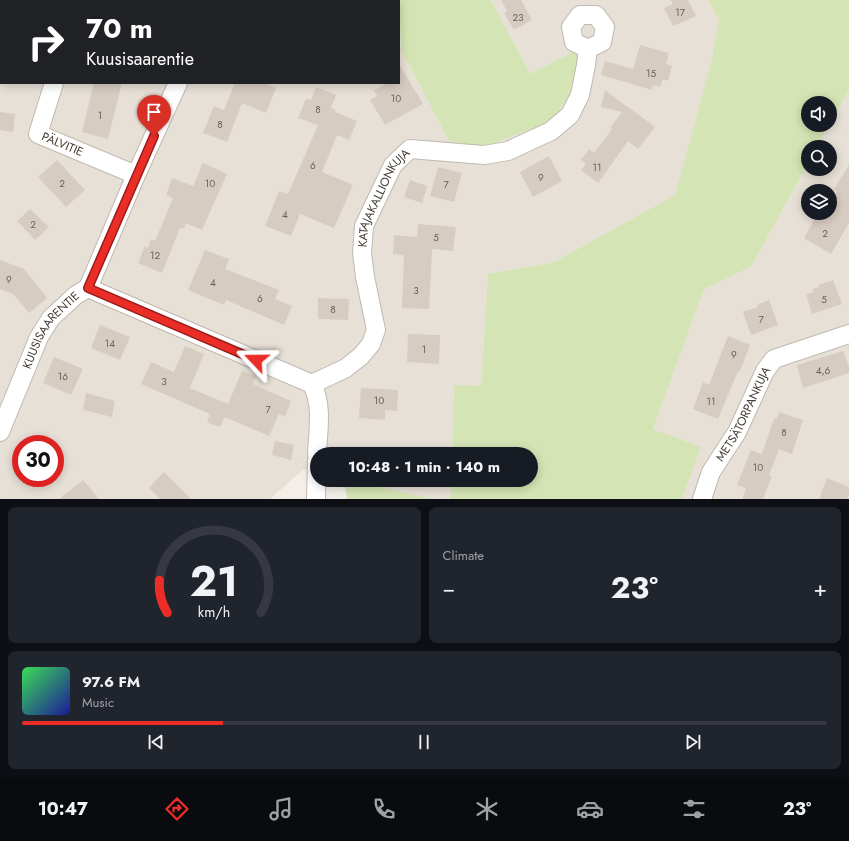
<!DOCTYPE html>
<meta charset="utf-8">
<style>
:root{--surface:#171b24;--page:#20242c;--text:#f1f3f6;--muted:#9ea1a6;--line:#363941;--accent:#eb2d27}
body{margin:0;font-family:Jost,sans-serif;background:var(--page);color:var(--text);height:100vh;display:flex;flex-direction:column;font-size:15px;white-space:nowrap}
*{box-sizing:border-box;margin:0}
p{font-size:13px;color:var(--muted)}
.icon{flex:none;width:22px;height:22px;fill:none;stroke:currentColor;stroke-width:2;stroke-linecap:round;stroke-linejoin:round}
.map{position:relative;height:499px;overflow:hidden}
.details{display:flex;flex-direction:column;gap:8px;padding:8px;background:#0d0f14;flex:1}
.details>*{flex:none}
.hud{position:absolute;left:0px;top:0px;width:400px;height:84px;box-shadow:0 2px 10px #0003;background:#202124;color:#fff;overflow:hidden}
.controls{position:absolute;left:801px;top:96px;display:grid;gap:8px}
.controls a{display:grid;place-items:center;width:36px;height:36px;border-radius:50%;background:var(--surface);box-shadow:0 2px 10px #0003;font-size:20px}
.speed{position:absolute;left:12px;top:435px;display:flex;gap:8px;font-size:20px;font-weight:700;text-align:center}
.speed>*{display:grid;place-content:center;width:52px;height:52px;border-radius:50%;background:var(--surface);box-shadow:0 2px 10px #0003;line-height:1}
.speed .limit{border:6px solid #d22;background:#fff;color:#111}
.pin{position:absolute;display:grid;place-items:center;width:34px;height:34px;color:#fff;margin:-41px -17px;border-radius:50% 50% 50% 0;rotate:-45deg;box-shadow:0 0 4px #0007}
.pin .icon{rotate:45deg}
.me{position:absolute;width:44px;margin:-22px;rotate:293deg;stroke-linejoin:round;filter:drop-shadow(0 0 3px #0008)}
.turn{display:flex;align-items:center;gap:14px;height:84px;padding:0 20px;font-size:18px}
.turn .icon{width:52px;height:52px;stroke-width:2.5}
.turn b{display:block;font-size:28px;line-height:34px}
.big{font-size:30px;font-weight:700;line-height:1.1}
.details .card{flex:1;display:flex;flex-direction:column;justify-content:center;gap:6px;min-width:0;padding:0 14px;border-radius:8px;background:var(--page)}
.details .dial{align-items:center;gap:0}
.dial svg{height:104px;overflow:visible;fill:none;stroke:var(--line);stroke-width:7;stroke-linecap:round;text-anchor:middle}
.dial text{fill:var(--text);stroke:none}
.song{display:flex;align-items:center;gap:12px}
.cover{width:48px;height:48px;border-radius:6px;background:linear-gradient(135deg,hsl(130 70% 55%),hsl(240 70% 35%))}
.played{height:4px;border-radius:2px;background:linear-gradient(90deg,var(--accent) 25%,var(--line) 25%)}
.keys{display:flex;justify-content:space-around;direction:ltr}
.heat{display:flex;justify-content:space-between;align-items:center;font-size:22px;direction:ltr}
.details .tiles{flex:1;display:grid;gap:8px;grid-template-columns:1fr 1fr}
.card:last-child{grid-column:span 2}
.trip{position:absolute;left:310px;top:447px;width:228px;height:40px;border-radius:20px;background:var(--surface);box-shadow:0 2px 10px #0003;font-weight:700;line-height:40px;text-align:center}
.tab-bar{display:flex;height:64px;justify-content:space-around;align-items:center;background:#090b0e;color:var(--muted)}
.tab-bar .icon{width:28px;height:28px}
.tab-bar .selected{color:var(--accent)}
.tab-bar b{font-size:18px;color:var(--text)}
.map>svg:first-child{display:block}
.residential{fill:#e7e0d7;fill-rule:evenodd}
.green{fill:#d4e4b4}
.building{fill:#d7ccc2}
.lines{fill:none;stroke-linecap:round;stroke-linejoin:round}
.service-casing{stroke:#c1b8af;stroke-width:10}
.minor-casing{stroke:#c1b8af;stroke-width:20}
.service{stroke:#fff;stroke-width:9}
.minor{stroke:#fff;stroke-width:18}
.route-casing{stroke:#991d19;stroke-width:10}
.route{stroke:#eb2d27;stroke-width:7}
.labels{text-anchor:middle;stroke-width:3;stroke-linejoin:round;paint-order:stroke}
.number-label{font-size:10px;fill:#6a625a}
.street-label{font-size:12px;fill:#463f37;stroke:#fff}
</style>
<div class="map">
<svg width="849" height="499" viewBox="0 0 849 499">
<rect width="100%" height="100%" fill="#f3efe8"/>
<!-- residential -->
<path class="residential" d="M0,0H201L1,1V83H399V20L401,50L449,141L575,51L530,74L491,0H708L719,20L710,67L675,195L554,262L488,274L481,387L454,385L452,454H317V472L304,469L270,499H0ZM21,444H55V478H21Z
M849,89V499H682L701,447L653,429L704,289L751,267L808,164V169H830V147H817ZM808,191H830V213H808Z
M348,480H451L450,499H433Z"/>
<!-- green -->
<path class="green" d="M392,0H491L530,74L575,51L579,61L572,92L550,122L483,147L449,141L401,50L399,1Z
M708,0H849V89L830,124V103H808V125H829L817,147H808V164L751,267L704,289L653,429L701,447L682,499H450L451,480H531V454H452L454,385L481,386L488,274L554,262L675,195L710,67L719,20Z
M344,480H348L433,499H347Z"/>
<!-- building -->
<path class="building" d="M501,0H521L532,20L514,30L504,13L507,11Z
M671,0H688L696,16L673,26L664,8L673,4Z
M640,45L669,53L666,64L672,66L668,81L663,79L660,87L653,85L652,90L601,75L605,61L633,69Z
M399,64L423,104L385,125L370,100L377,96L374,90L388,83H399Z
M94,83H122L108,139L82,132Z
M235,83H264L276,88L266,113L242,103L227,142L203,133L214,106L224,110Z
M316,87L336,95L331,108L336,110L335,112L357,121L349,140L337,135L322,172L353,185L334,228L300,214L291,236L265,226L279,191L288,194L318,125L298,118L306,99L311,100Z
M605,90L655,127L638,149L628,141L598,183L581,170L586,164L581,160L589,149L594,153L612,129L610,128L622,112L601,107Z
M0,112L15,114L13,132L0,130Z
M549,156L562,181L533,197L520,172Z
M57,160L85,190L66,207L38,177Z
M203,163L227,174L202,230L186,223L184,229L180,228L162,273L138,263L145,246L148,248L151,239L155,241L173,198L166,195L172,178L193,186Z
M849,165V223L831,254L804,238L818,213H830V205L837,191L834,189Z
M438,167L462,173L454,202L430,196Z
M410,180L427,186L422,203L404,197Z
M30,209L49,227L35,240L17,221Z
M418,224L456,227L453,251L432,249L429,309L402,308L404,255L393,254L394,235L417,237Z
M205,250L229,259L225,269L279,290L275,299L292,306L284,325L226,300L224,305L188,290Z
M0,260L24,269L47,298L29,313L13,294L0,289Z
M833,280L842,304L812,314L806,294L813,292L812,289L819,287L818,285Z
M318,298L349,299L348,320L318,319Z
M769,300L778,325L751,335L743,312L758,307L757,305Z
M100,325L130,337L120,360L91,348Z
M408,334L440,335L439,364L407,362Z
M728,336L750,345L740,371H738L718,419L693,409L703,382L709,385Z
M185,346L204,354L190,388L228,404L242,371L256,376L253,384L291,401L285,417L279,414L269,436L225,417L220,427L207,422L210,414L141,384L151,362L174,372Z
M843,351L849,367V373L803,388L797,365Z
M54,357L83,369L71,395L43,383Z
M361,388L398,390L397,411L385,410V420L359,418Z
M86,393L115,401L112,417L83,410Z
M779,412L803,420L792,454L779,449L769,475L772,476L763,499H742L746,488L737,485L751,450L762,454L774,418L777,419Z
M275,441L294,445L291,460L272,455Z
M164,472L191,499H160L149,488Z
M827,478L849,487V494L847,499H819Z
M83,480L99,499H59Z"/>
<g class="lines">
<defs>
<path id="service" d="M350,0L353,1"/>
<g id="minor">
<path d="M80,1L81,0"/>
<path d="M262,1L264,0"/>
<path d="M580,15H596L605,27L602,42L588,49L574,42L571,27Z"/>
<path id="s1" d="M54,83L38,134L136,175"/>
<path d="M88,288L312,384C323,405 318,431 317,454"/>
<path id="s2" d="M312,384L346,368L361,356L371,344L376,330L365,277L362,253L364,226L393,165L410,149L484,155L508,151L551,131L570,115L580,95L586,65L588,49"/>
<path id="s3" d="M0,432L39,337L51,318L76,295L88,288L136,175L178,83"/>
<path d="M316,499L317,460"/>
<path id="s4" d="M702,499L711,472L737,432L765,371L774,359L849,334"/>
</g>
</defs>
<!-- service casing -->
<use href="#service" class="service-casing"/>
<!-- minor casing -->
<use href="#minor" class="minor-casing"/>
<!-- service -->
<use href="#service" class="service"/>
<!-- minor -->
<use href="#minor" class="minor"/>
</g>
<g class="lines">
<defs>
<path id="route" d="M154,136L88,288L256,360"/>
</defs>
<!-- route casing -->
<use href="#route" class="route-casing"/>
<!-- route -->
<use href="#route" class="route"/>
</g>
<g class="labels">
<!-- number labels -->
<g class="number-label">
<text x="680" y="16">17</text>
<text x="518" y="21">23</text>
<text x="651" y="77">15</text>
<text x="396" y="102">10</text>
<text x="318" y="113">8</text>
<text x="100" y="119">1</text>
<text x="220" y="128">8</text>
<text x="313" y="169">6</text>
<text x="597" y="171">11</text>
<text x="541" y="181">9</text>
<text x="62" y="187">2</text>
<text x="210" y="187">10</text>
<text x="446" y="188">7</text>
<text x="285" y="218">4</text>
<text x="33" y="228">2</text>
<text x="825" y="237">2</text>
<text x="436" y="241">5</text>
<text x="155" y="259">12</text>
<text x="9" y="283">9</text>
<text x="213" y="286">4</text>
<text x="416" y="294">3</text>
<text x="260" y="302">6</text>
<text x="824" y="303">5</text>
<text x="333" y="313">8</text>
<text x="761" y="323">7</text>
<text x="110" y="347">14</text>
<text x="424" y="353">1</text>
<text x="734" y="358">9</text>
<text x="823" y="374">4,6</text>
<text x="63" y="380">16</text>
<text x="164" y="385">3</text>
<text x="379" y="404">10</text>
<text x="711" y="405">11</text>
<text x="268" y="413">7</text>
<text x="784" y="436">8</text>
<text x="758" y="471">10</text>
</g>
<!-- street labels -->
<g class="street-label">
<text dy="4" stroke="none"><textPath href="#s1" startOffset="80">PÄLVITIE</textPath></text>
<text dy="4" stroke="none"><textPath href="#s2" startOffset="226">KATAJAKALLIONKUJA</textPath></text>
<text dy="4" stroke="none"><textPath href="#s3" startOffset="115">KUUSISAARENTIE</textPath></text>
<text dy="4" stroke="none"><textPath href="#s4" startOffset="95">METSÄTORPANKUJA</textPath></text>
</g>
</g>
</svg>
<div class="controls">
<a><svg class="icon" aria-label="sound" viewBox="0 0 24 24"><path d="M4 9h4l5-4v14l-5-4H4zM17 9q2 3 0 6"/></svg></a>
<a><svg class="icon" aria-label="search" viewBox="0 0 24 24"><circle cx="10" cy="10" r="6"/><path d="M15 15l6 6"/></svg></a>
<a><svg class="icon" aria-label="layers" viewBox="0 0 24 24"><path d="M12 4l9 5-9 5-9-5zM3 14l9 5 9-5"/></svg></a>
</div>
<div class="speed"><div class="limit">30</div></div>
<div class="pin" style="left:154px;top:136px;background:#d93025"><svg class="icon" aria-label="arrive" viewBox="0 0 24 24"><path d="M6 21V4h12l-3 4 3 4H6"/></svg></div>
<svg class="me" style="left:256px;top:360px" viewBox="-20 -20 40 40"><path d="M0-17L14 15 0 8-14 15z" fill="#eb2d27" stroke="#fff" stroke-width="4"/></svg>
<div class="trip">10:48 · 1 min · 140 m</div>
<div class="hud">
<div class="turn"><svg class="icon" aria-label="right" viewBox="0 0 24 24"><path d="M7 20v-9h11M14 6l5 5-5 5"/></svg><div><b>70 m</b>Kuusisaarentie</div></div>
</div>
</div>
<section class="details">
<div class="tiles">
<div class="card dial"><svg viewBox="0 0 100 80">
<path d="M14 69A42 42 0 1 1 86 69"/>
<path d="M14 69A42 42 0 0 1 8 44" stroke="#eb2d27"/>
<text x="50" y="56" font-size="32" font-weight="700">21</text>
<text x="50" y="72" font-size="11">km/h</text>
</svg></div>
<div class="card"><p>Climate</p>
<div class="heat"><a>−</a><b class="big">23°</b><a>+</a></div>
</div>
<div class="card">
<div class="song"><i class="cover"></i><div><b>97.6 FM</b><p>Music</p></div></div>
<div class="played"></div>
<div class="keys"><svg class="icon" aria-label="previous" viewBox="0 0 24 24"><path d="M18 5L8 12l10 7zM5 5v14"/></svg><svg class="icon" aria-label="pause" viewBox="0 0 24 24"><path d="M8 5v14M16 5v14"/></svg><svg class="icon" aria-label="next" viewBox="0 0 24 24"><path d="M6 5l10 7-10 7zM19 5v14"/></svg></div>
</div>
</div>
</section>
<nav class="tab-bar">
<b>10:47</b>
<svg class="icon selected" aria-label="directions" viewBox="0 0 24 24"><path d="M12 3l9 9-9 9-9-9zM9 14v-3h6M13 9l2 2-2 2"/></svg>
<svg class="icon" aria-label="music" viewBox="0 0 24 24"><path d="M9 18V5l10-2v13"/><circle cx="6" cy="18" r="3"/><circle cx="16" cy="16" r="3"/></svg>
<svg class="icon" aria-label="phone" viewBox="0 0 24 24"><path d="M5 4h4l2 5-3 2q2 4 5 5l2-3 5 2v4C11 20 4 13 5 4z"/></svg>
<svg class="icon" aria-label="climate" viewBox="0 0 24 24"><path d="M12 3v18M4 7l16 10M4 17L20 7"/></svg>
<svg class="icon" aria-label="car" viewBox="0 0 24 24"><path d="M5 17H2v-5l4-1 3-4h7l3 4 3 1v5h-3M9 17h6M6 11h13"/><circle cx="7" cy="17" r="2"/><circle cx="17" cy="17" r="2"/></svg>
<svg class="icon" aria-label="filters" viewBox="0 0 24 24"><path d="M4 7h16M4 17h16"/><circle cx="9" cy="7" r="2"/><circle cx="15" cy="17" r="2"/></svg>
<b>23°</b>
</nav>
